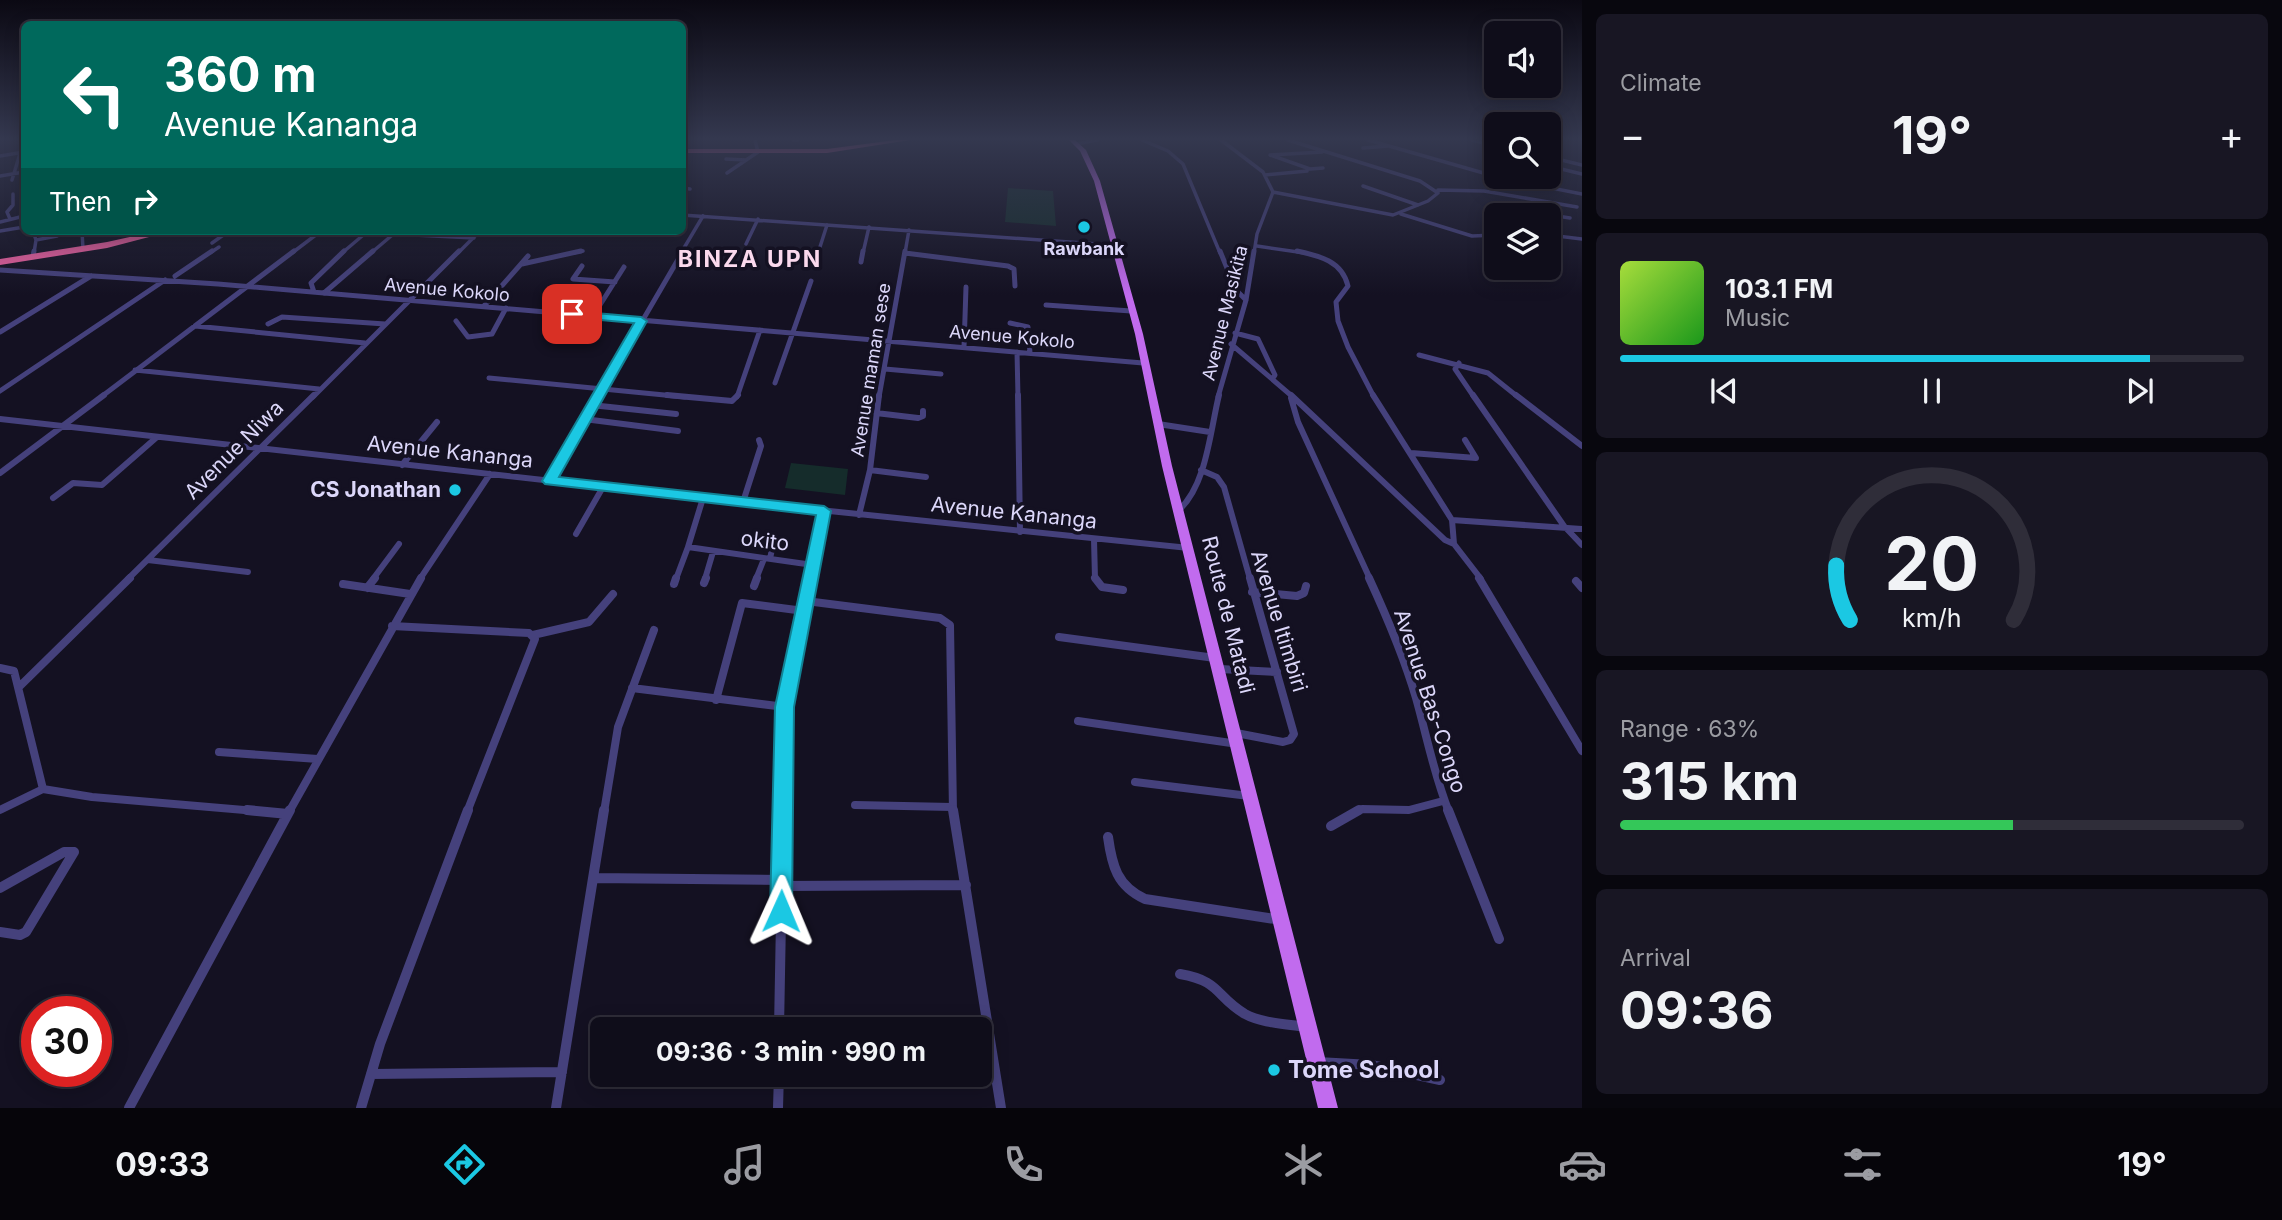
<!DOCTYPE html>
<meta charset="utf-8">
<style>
:root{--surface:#0f0d1a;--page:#181623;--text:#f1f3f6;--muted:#9b9ca2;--line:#2f2d39;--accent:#1bc8e3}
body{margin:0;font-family:Inter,sans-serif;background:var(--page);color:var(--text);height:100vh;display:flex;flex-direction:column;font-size:26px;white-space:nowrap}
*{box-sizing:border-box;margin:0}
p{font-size:23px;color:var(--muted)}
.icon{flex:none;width:38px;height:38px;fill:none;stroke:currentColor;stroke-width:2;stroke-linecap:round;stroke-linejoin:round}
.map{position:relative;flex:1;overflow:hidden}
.side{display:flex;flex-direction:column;gap:14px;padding:14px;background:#08070e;width:700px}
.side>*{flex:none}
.hud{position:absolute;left:21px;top:21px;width:665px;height:214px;border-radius:10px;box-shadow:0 4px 18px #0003,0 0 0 2px var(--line);background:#00695c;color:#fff;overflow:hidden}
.tools{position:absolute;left:1484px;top:21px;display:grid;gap:14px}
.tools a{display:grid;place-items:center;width:77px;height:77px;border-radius:10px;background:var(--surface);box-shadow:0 4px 18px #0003,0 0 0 2px var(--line);font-size:35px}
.speed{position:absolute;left:21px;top:996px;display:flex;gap:14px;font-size:35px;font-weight:700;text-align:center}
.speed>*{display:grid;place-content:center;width:91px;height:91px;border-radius:50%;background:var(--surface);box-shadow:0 4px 18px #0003,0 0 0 2px var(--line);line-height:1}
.speed .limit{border:10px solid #d22;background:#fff;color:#111}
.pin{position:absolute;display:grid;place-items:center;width:60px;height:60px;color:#fff;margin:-30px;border-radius:14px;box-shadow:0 4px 10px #0006}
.me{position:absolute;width:77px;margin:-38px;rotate:1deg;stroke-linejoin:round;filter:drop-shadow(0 0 5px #0008)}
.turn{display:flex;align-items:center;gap:24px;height:147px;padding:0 28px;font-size:32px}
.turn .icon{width:91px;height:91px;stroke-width:2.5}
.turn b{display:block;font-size:49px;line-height:60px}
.then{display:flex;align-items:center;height:66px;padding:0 28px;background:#0003;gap:14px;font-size:26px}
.big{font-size:52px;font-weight:700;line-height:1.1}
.side .tile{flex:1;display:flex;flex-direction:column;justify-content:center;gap:10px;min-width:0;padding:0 24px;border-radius:10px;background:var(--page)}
.side .dial{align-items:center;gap:0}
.dial svg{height:182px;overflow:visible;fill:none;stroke:var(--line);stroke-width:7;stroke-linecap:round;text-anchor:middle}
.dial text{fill:var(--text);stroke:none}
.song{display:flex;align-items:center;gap:21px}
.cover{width:84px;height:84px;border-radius:10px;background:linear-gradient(135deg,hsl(80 70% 55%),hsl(120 70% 35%))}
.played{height:7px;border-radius:4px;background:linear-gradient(90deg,var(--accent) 85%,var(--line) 85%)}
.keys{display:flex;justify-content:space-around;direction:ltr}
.heat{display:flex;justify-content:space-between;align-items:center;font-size:38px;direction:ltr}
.charge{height:10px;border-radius:5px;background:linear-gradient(90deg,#34c759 63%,var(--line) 0)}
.trip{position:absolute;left:590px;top:1017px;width:402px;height:70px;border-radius:10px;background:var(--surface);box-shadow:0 4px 18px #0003,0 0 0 2px var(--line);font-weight:700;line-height:70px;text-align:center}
.menu{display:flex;height:112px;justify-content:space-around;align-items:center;background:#06050a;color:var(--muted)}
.menu .icon{width:49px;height:49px}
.menu .selected{color:var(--accent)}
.menu b{font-size:32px;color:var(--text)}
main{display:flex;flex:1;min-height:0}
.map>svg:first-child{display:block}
.green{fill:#152c2b}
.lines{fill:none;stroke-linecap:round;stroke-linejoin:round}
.street-far4{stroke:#45417c;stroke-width:3.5}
.street-far3{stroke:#45417c;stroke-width:5}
.street-far2{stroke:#45417c;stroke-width:6}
.street-far1{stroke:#45417c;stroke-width:8}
.street{stroke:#45417c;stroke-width:10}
.primary{fill:#c16bee;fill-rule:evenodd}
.highway{fill:#ec609f;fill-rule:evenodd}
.route{fill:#1bc8e3;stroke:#128294;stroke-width:2}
.poi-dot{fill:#1bc8e3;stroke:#141122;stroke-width:2.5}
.labels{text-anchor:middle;stroke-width:7;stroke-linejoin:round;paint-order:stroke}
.far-poi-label{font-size:18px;font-weight:bold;fill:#dcd7fa;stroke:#141122}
.far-street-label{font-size:18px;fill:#dcd7fa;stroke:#141122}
.street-label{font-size:21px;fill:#dcd7fa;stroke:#141122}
.poi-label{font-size:21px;font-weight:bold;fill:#dcd7fa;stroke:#141122;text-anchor:end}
.far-district-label{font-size:23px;font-weight:bold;letter-spacing:2px;fill:#fbd9ed;stroke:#141122}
.near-poi-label{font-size:24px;font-weight:bold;fill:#dcd7fa;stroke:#141122;text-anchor:start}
</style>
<main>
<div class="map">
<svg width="1582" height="1108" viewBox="0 0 1582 1108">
<rect width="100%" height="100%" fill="#141122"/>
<!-- green -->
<path class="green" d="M1008,188L1053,191L1056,226L1005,222Z
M791,463L848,469L845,495L785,488Z"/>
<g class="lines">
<!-- street-far4 -->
<path class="street-far4" d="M794,140H798
M1142,140L1168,151L1183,164L1220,253
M1221,140L1263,172L1273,192L1257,234L1254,253
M1368,140L1501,178L1582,194
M1472,140L1496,146
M1076,144L1097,140
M1363,148L1388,146
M1322,152L1270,155L1310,169L1323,168
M0,156L18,153
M1549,157L1582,165
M726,159L746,160
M1549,166L1582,174
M727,173L758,152L755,140
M1265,175L1307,171
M0,176L24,172
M12,180L24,140
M1363,186L1418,205
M682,188L690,189
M1438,190L1484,191L1577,207
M1273,192L1393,215L1428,201L1438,193L1420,181L1288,140
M1533,200L1538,213L1570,218
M1401,214L1472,236L1496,235
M682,215L1112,245
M10,219L7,212L13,205V194
M0,222L24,216
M0,231L24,227
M33,231L36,240L34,253
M82,231L83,249
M394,234L474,238
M533,234L536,231
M1549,235L1582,239
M36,240L57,236
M212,243L229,231
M746,244L758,219
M1257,246L1305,253
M819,250L827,225
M210,253L219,247
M292,253L321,231
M342,253L368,231
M371,253L397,231
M458,253L480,231
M573,253L583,251
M681,253L703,216
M863,253L869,227
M905,253L909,230"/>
<!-- street-far3 -->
<path class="street-far3" d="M1220,251L1236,290L1246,300
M1297,251C1320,256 1342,261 1348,286L1336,302L1338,321L1348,347L1374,397
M905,253L1008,266L1014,269L1015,286
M33,256L34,251
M861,262L863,251
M522,264L581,251
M582,266L573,279L615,282
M0,270L218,284L1143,363
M175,276L212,251
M314,292L311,283L344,251
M324,293L373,251
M1046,305L1131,311
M484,306L528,256
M593,316L624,267
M456,321L468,337L492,334L506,308
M1010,323L1028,327L1030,353
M268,324L282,317L385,324
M195,326L365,343
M0,332L91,276
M1235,333L1258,339L1275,375L1273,378
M1231,344L1293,397
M964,347L966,287
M1017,352L1018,397
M1419,355L1488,373L1518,397
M1459,363L1455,369L1474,397
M885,369L941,374
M135,370L319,389
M489,378L685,397
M775,383L811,281
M0,391L165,280
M101,397L294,251
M313,397L459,251
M598,397L683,251
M737,397L760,330
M879,397L905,251
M1218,397L1246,300L1254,251"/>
<!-- street-far2 -->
<path class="street-far2" d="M667,395L732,401L738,395
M1018,395L1020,532
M1291,395L1445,540L1454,544
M1373,395L1452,520
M1473,395L1564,526L1582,545
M1516,395L1582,446
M1291,398L1298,422L1370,579
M591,405L676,414
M876,413L918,418L923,416V411
M0,419L703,498L1189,548
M584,419L678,431
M1158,424L1210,432
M1411,453L1476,458L1465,440
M402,465L437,422
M870,470L926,477
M1201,470L1217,477L1224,487L1250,579
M0,473L104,395
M550,480L599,395
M53,498L73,483L102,485L157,437
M703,498L688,547L813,565
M743,502L761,446L759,440
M1179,510C1207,484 1210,431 1219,395
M859,515L870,470L879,395
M576,534L603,487
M1094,539L1095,579
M770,559L774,539
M148,560L248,572
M128,579L314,395
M373,579L399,544
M420,579L490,474
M676,579L688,547
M705,579L713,552
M756,579L764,559
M810,579L824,511
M1481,579L1454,544L1452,520L1582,529"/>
<!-- street-far1 -->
<path class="street-far1" d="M1095,578L1102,587L1123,590
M1369,578C1387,617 1404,657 1416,698C1427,737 1434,775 1449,812
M1479,578L1582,751
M1576,581L1582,588
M704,583L706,578
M343,584L410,594
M674,584L676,578
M754,586L757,578
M367,588L375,578
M1252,592L1297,596L1304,593L1306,586
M806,601L940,618L950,625L953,812
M392,626L529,633L535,639L467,812
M533,635L589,622L613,594
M1059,637L1215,658
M0,668L14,671L43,789L92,797L267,812
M1220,669L1277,672
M19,687L130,578
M632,688L785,707
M716,700L742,603L804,611
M1078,721L1238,744
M1236,733L1283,742L1290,740L1294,734L1250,578
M219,752L318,759
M1135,782L1249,796
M855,805L952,807
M0,810L43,789
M289,812L421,578
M604,812L618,727L654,630
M783,812L785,707L811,578
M1356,812L1362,809L1409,810L1443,801"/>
<!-- street -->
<path class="street" d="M247,810L288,814
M953,810L1001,1108
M1448,810L1499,939
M1331,826L1359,810
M1108,837C1112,866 1117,886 1145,899L1281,920
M594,878L781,880
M781,886L966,885
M0,888L64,852H74
M0,932L20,935L26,932L74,852
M1180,974C1221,981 1215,996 1245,1014C1261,1023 1287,1024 1305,1027
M779,1029L783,810
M1318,1062L1371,1065L1440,1080
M371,1074L562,1072
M129,1108L290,810
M361,1108L380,1044L468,810
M556,1108L604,810
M778,1108L779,1074"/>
<!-- primary -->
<path class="primary" d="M1069,140H1075L1086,150L1100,181L1143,334L1172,466L1338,1108H1318L1162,466L1135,334L1094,181L1080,151Z"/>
<!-- highway -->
<path class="highway" d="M895,140H910L827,153H682V149H827Z
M157,231H172L107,248L0,265V259L107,242Z"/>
</g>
<!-- sky -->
<linearGradient id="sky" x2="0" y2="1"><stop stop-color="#0b0913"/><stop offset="0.47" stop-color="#34384f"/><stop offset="1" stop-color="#34384f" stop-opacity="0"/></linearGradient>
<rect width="1582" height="295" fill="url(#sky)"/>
<!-- route -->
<path class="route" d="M572,311L641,317L647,321L559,477L824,506L831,511L794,707L792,911L789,919L781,923L773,919L770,911L775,707L816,515L545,484L542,481L634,323L568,317V312Z"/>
<!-- markers -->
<g class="poi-dot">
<circle cx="1084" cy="227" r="7"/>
<circle cx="455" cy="490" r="7"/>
<circle cx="1274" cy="1070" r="7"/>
</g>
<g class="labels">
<!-- far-poi labels -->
<g class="far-poi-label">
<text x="1084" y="255">Rawbank</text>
</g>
<!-- far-street labels -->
<g class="far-street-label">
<text transform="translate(447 290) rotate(5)" y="6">Avenue Kokolo</text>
<text transform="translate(1225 313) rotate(-76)" y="6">Avenue Masikita</text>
<text transform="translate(1012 337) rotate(5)" y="6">Avenue Kokolo</text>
<text transform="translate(871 370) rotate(-81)" y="6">Avenue maman sese</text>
</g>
<!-- street labels -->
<g class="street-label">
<text transform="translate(234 450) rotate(-45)" y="7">Avenue Niwa</text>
<text transform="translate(450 452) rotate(6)" y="7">Avenue Kananga</text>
<text transform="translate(1014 513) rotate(6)" y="7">Avenue Kananga</text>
<text transform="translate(765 541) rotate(7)" y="7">okito</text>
<text transform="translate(1228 615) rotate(76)" y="7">Route de Matadi</text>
<text transform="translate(1279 621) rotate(73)" y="7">Avenue Itimbiri</text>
<text transform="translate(1430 701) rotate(72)" y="7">Avenue Bas-Congo</text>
</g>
<!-- poi labels -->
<g class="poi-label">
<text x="441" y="497">CS Jonathan</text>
</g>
<!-- far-district labels -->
<g class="far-district-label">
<text x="750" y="267">BINZA UPN</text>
</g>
<!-- near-poi labels -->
<g class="near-poi-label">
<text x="1288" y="1078">Tome School</text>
</g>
</g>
</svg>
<div class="tools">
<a><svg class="icon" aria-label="sound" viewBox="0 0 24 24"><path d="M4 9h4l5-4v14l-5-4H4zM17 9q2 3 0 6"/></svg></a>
<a><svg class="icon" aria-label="search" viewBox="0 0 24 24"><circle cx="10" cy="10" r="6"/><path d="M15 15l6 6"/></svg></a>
<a><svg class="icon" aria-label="layers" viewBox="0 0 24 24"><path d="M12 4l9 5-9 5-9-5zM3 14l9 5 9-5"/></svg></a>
</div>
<div class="speed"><div class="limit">30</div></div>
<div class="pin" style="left:572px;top:314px;background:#d93025"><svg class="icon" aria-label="arrive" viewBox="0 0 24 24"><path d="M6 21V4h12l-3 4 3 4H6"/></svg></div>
<svg class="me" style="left:781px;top:911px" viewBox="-20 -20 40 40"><path d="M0-17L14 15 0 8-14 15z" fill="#1bc8e3" stroke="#fff" stroke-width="4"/></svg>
<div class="trip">09:36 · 3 min · 990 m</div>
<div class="hud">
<div class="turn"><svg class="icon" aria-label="left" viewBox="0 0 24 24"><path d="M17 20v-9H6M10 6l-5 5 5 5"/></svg><div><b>360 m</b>Avenue Kananga</div></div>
<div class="then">Then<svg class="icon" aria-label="right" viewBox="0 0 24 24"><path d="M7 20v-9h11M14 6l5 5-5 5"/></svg></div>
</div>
</div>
<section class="side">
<div class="tile"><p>Climate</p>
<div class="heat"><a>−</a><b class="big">19°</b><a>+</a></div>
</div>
<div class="tile">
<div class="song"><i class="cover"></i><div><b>103.1 FM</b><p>Music</p></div></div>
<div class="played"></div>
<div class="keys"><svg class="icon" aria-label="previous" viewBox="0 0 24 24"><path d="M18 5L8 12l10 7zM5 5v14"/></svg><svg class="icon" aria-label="pause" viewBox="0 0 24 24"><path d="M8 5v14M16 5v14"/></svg><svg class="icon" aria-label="next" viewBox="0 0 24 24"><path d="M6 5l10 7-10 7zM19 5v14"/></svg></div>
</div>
<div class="tile dial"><svg viewBox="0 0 100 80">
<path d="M14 69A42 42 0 1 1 86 69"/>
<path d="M14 69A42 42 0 0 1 8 45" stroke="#1bc8e3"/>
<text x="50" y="56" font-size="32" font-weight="700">20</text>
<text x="50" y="72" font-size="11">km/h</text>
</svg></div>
<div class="tile"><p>Range · 63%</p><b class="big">315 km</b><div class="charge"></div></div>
<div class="tile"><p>Arrival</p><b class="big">09:36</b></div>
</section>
</main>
<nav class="menu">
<b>09:33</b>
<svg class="icon selected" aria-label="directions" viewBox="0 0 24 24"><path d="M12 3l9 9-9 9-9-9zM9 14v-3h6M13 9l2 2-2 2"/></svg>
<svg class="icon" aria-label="music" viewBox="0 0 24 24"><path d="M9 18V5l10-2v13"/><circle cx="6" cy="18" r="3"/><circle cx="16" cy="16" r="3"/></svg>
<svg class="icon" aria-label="phone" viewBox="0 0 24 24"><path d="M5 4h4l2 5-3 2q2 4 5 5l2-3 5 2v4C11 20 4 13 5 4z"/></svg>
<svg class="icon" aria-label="climate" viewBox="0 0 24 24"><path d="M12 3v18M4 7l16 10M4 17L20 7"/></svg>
<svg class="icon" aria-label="car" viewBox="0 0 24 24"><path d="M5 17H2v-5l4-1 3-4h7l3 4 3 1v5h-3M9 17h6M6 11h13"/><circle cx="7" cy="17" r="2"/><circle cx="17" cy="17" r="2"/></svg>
<svg class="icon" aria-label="filters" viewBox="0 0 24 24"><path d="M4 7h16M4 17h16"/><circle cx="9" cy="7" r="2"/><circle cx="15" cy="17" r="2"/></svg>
<b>19°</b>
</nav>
